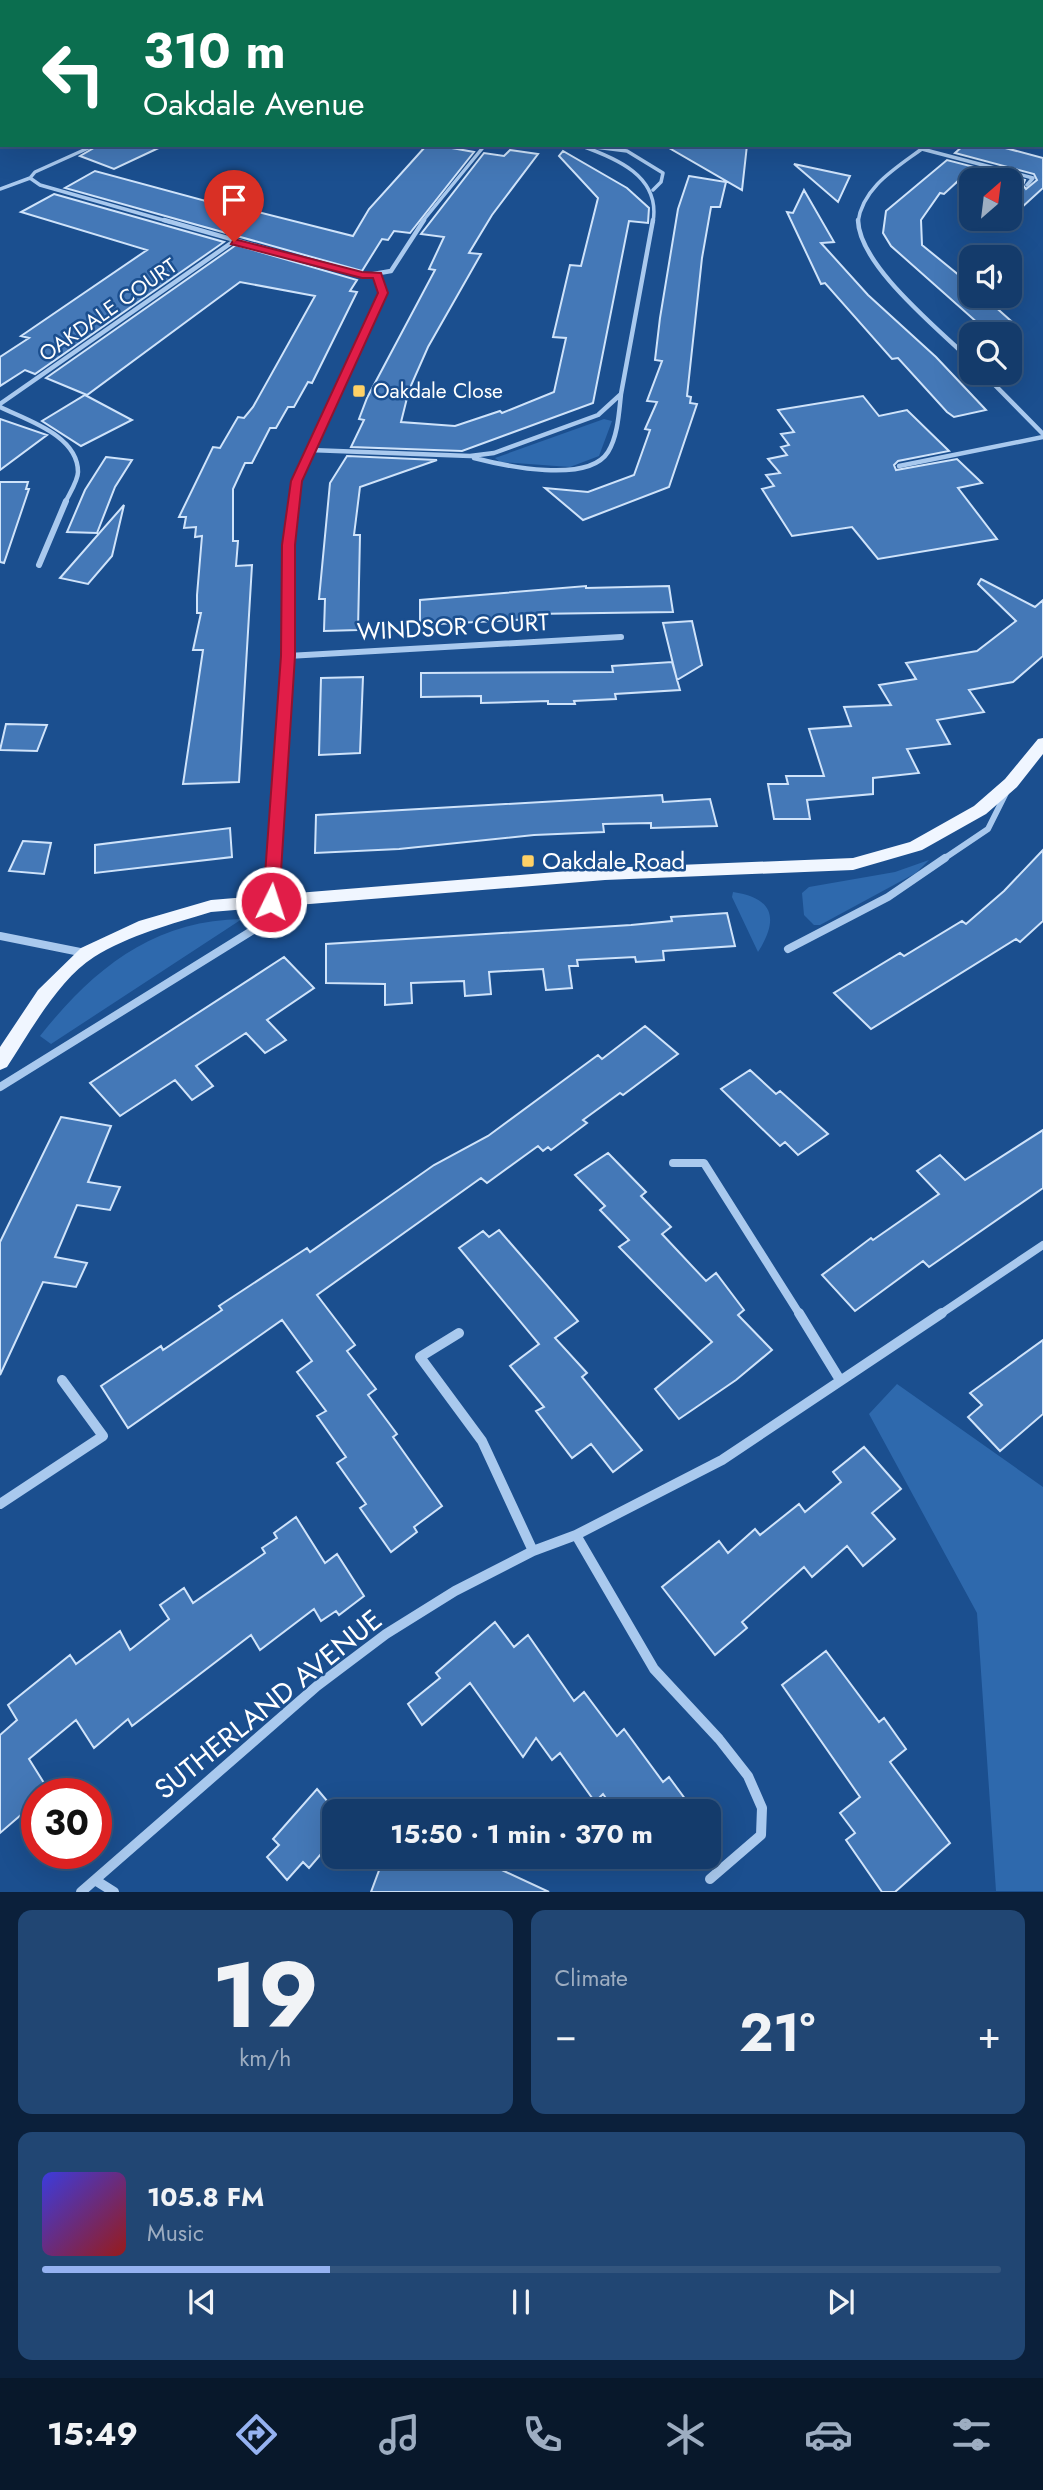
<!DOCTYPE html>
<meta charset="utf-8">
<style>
:root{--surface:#143b6b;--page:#214673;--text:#f1f3f6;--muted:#9dadc1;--line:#33557e;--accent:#95b2f1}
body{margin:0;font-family:Jost,sans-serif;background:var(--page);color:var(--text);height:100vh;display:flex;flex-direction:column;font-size:26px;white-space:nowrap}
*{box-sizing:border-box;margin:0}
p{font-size:23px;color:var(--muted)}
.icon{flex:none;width:38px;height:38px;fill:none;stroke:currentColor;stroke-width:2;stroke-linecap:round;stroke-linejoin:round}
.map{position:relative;height:1892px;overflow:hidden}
.sheet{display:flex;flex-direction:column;gap:18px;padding:18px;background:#0b203b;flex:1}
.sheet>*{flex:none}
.guide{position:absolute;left:0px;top:0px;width:1043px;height:147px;box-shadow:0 7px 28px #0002,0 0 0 2px var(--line);background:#0b6e4f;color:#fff;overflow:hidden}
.needle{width:46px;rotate:28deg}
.controls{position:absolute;left:959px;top:168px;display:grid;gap:14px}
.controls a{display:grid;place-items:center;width:63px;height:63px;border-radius:14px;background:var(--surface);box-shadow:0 7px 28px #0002,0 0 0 2px var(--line);font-size:35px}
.speed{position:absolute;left:21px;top:1778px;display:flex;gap:14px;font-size:35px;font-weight:700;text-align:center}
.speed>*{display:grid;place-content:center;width:91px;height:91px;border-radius:50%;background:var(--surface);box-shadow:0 7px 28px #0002,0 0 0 2px var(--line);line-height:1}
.speed .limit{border:10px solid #d22;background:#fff;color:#111}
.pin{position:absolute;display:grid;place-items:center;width:60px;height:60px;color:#fff;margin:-72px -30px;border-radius:50% 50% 50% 0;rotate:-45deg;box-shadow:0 0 7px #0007}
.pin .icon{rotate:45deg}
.me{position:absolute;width:77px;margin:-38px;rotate:4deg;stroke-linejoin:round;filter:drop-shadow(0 0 5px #0008)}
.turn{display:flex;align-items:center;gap:24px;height:147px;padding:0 28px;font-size:32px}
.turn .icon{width:91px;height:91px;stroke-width:2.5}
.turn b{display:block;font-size:49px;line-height:60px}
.big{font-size:52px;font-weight:700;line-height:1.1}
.sheet .card{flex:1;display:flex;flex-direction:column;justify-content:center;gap:10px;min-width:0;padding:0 24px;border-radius:14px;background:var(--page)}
.sheet .dial{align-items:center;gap:0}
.dial b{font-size:91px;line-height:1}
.song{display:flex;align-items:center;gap:21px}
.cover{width:84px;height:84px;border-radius:10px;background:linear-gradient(135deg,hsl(240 70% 55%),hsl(0 70% 35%))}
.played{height:7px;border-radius:4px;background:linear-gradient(90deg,var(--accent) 30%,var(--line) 30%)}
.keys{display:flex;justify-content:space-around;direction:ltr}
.heat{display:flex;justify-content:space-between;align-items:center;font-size:38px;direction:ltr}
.sheet .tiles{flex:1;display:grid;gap:18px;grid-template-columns:1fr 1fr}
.card:last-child{grid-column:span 2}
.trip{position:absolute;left:322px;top:1799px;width:399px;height:70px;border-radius:14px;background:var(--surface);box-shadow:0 7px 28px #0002,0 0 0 2px var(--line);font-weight:700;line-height:70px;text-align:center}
.tab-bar{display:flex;height:112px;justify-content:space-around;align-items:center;background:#08182b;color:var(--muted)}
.tab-bar .icon{width:49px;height:49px}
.tab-bar .active{color:var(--accent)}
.tab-bar b{font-size:32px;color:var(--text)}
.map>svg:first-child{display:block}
.green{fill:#2e69ad}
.building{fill:#4478b7;stroke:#cfe3fa;stroke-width:2}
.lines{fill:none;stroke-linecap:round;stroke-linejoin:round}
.minor-far4{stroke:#a9c9ee;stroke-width:3.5}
.minor-far3{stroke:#a9c9ee;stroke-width:4.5}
.minor-far2{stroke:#a9c9ee;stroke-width:6}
.minor-far1{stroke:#a9c9ee;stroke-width:8}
.minor{stroke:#a9c9ee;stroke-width:10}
.primary{fill:#f0f6ff;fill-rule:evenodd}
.route{fill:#e11d48;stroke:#92132f;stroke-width:2}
.poi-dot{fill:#ffd166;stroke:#1b4f8f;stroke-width:2.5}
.labels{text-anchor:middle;stroke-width:5;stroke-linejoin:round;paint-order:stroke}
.far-street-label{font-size:21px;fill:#fff;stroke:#1b4f8f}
.far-poi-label{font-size:21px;fill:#fff;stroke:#1b4f8f;text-anchor:start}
.street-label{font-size:24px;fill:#fff;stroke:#1b4f8f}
.poi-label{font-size:24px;fill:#fff;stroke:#1b4f8f;text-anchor:start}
.near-street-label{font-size:28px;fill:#fff;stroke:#1b4f8f}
</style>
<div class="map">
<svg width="1043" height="1892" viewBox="0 0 1043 1892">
<rect width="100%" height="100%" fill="#1b4f8f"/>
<!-- green -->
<path class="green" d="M604,419L612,421L599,456L570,467L500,462L495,458Z
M929,860L916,873L820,925H814L804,915L802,893L809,887L895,872Z
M733,892C774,898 779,919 758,952L732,897Z
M242,919L51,1044L40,1036C93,969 154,920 242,919Z
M897,1384L1043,1487V1891H996L977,1613L869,1414Z"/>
<!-- building -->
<path class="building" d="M99,145H165L114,169L80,156Z
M435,145L474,152L410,233L394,231L388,240L382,239L362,271L65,188L95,171L250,213L254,211L353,236L369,209L425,147Z
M664,145H747L742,190Z
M964,145H994L1043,158V188L1010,218V180H971V185L958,181L944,194L940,193L921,220L922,245L971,285V296H983L1019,328L989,333L891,246L883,233L886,211L947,160L1025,180L1023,185L1026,189L1037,180L1034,174L955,153Z
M510,150L538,154L492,215L469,253L481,254L428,347L409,390L401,422L455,426L500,411L502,413L554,392L566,338L553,337L558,316L570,265L581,266L598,198L559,156L563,151L627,188L649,208L648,223L629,221L593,403L462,451L351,447L364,420L359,419L367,398L435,270L429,269L444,237L421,234L484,153L504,156Z
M794,164L850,176L838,202Z
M689,176L726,182L720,207H711L702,258L687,396L691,397L690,403L697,404L669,487L583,520L545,488L588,492L634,475L650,430L645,429L657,402L647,401L662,361L655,360L660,318L678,209Z
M804,190L834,242L821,243L868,295L936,357L986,410L954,417L947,412L898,358L892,359L825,283L821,284L787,212L793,213Z
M54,194L224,242L35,374L25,370L0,386V357L29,338L21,336L147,250L21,212Z
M236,245L357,280L350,291L357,292L312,383L308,382L294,407H288L276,428H270L252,463H245L233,489V541H238L236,566L252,565L239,782L183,784L203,650H193L201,613H197V595L202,536L195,537L196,527L184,528L186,517H179L213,447L220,448L238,417L244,418L253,407L315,296L240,282L87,395L46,378Z
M85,395L132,420L81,446L42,421Z
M863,396L879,416L907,410L949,451L898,461L894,465L896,470L957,459L982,483L958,488L997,539L878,559L852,527L792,536L762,489L774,486L766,475L780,473L768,459L787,455L781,447L789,445L781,434L794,432L778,410Z
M0,419L47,435L0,470Z
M347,456L437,460L360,487L354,535H360L358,630L324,631L325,599H319L330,483Z
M106,457L132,460L115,487L97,533L67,532L85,490Z
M0,482H28L26,489H29L4,563L0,562Z
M124,505L112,556L88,584L60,578Z
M981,579L1035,607L1043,600V656L1013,682L969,690L984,712L937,720L950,744L907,749L919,773L873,778V794L807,800L810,819H774L768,784H788L786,776H824L809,729L851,726L844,707L891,705L879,685L916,679L906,663L977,651L1016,621L978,584Z
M586,586V588L669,586L673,612L531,614L532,619L420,625V600Z
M692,621L702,665L677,680L663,623Z
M672,662L680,690L615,694L616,699L574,701L575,704H548V701L481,703V696L421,697V673L613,672L612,666Z
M363,677L360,753L319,755L321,678Z
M6,724L47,725L37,751L0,750Z
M662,795L663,802L710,799L717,826L651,828V823L603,824L604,832L534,835L399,849L315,853L316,815Z
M230,828L232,857L95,873V845Z
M23,841L51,843L44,874L9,871Z
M1043,850V921L1020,942L1016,939L871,1029L834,993L900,953L904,956L962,921L966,924L1004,891Z
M727,913L735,946L663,951L664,960L636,962L635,957L577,960L578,966H569L572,988L546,990L543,969L489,972L491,994L465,996L464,981L411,983L412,1003L385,1005V984L326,983V944L631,925L672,921L671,917Z
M284,957L314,988L267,1020L286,1040L265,1053L246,1033L196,1066L213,1086L192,1100L175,1080L120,1116L90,1083Z
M645,1026L678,1054L623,1095L620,1093L583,1120L587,1123L551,1150L548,1147L543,1151L538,1146L487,1183L481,1178L317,1295L355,1345L347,1351L376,1389L368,1395L397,1434L393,1437L442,1506L414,1527L417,1532L391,1552L360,1508L366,1504L337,1463L346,1457L317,1416L326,1411L297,1372L312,1361L282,1320L128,1428L101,1386L161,1346L163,1350L222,1310L219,1306L307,1248L310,1252L434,1165L488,1136L598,1055L602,1059Z
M750,1070L776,1094L780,1091L828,1134L798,1155L785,1142L780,1146L721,1089Z
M61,1117L111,1126L88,1182L120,1187L110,1210L77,1205L55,1257L87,1263L76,1287L43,1282L0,1375V1242Z
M1043,1130V1188L929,1267L923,1261L855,1311L822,1275L871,1238L873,1240L939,1194L917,1171L940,1155L965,1180Z
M608,1153L646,1192L641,1196L671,1227L662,1234L706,1281L716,1273L744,1310L738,1315L772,1350L736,1380L679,1419L655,1389L712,1342L619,1247L629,1240L600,1210L605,1206L575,1175Z
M499,1230L578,1321L555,1338L587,1373L582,1377L642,1450L613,1472L591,1444L572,1458L536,1411L544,1407L510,1366L539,1344L459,1248L483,1231L489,1237Z
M1043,1340V1414L1000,1451L968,1417L982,1405L970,1393Z
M864,1447L901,1489L872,1513L895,1539L863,1566L847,1546L812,1577L804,1567L742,1622L747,1628L715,1655L662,1587L719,1541L728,1553L755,1529L760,1535L799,1504L805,1512L841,1482L833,1472Z
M296,1517L325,1563L337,1554L364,1596L339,1615L336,1611L321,1621L314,1609L260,1650L251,1635L132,1726L128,1719L94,1748L76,1720L29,1759L49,1791L37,1794V1801L0,1833V1735L17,1720L8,1705L70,1655L76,1664L120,1631L130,1650L169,1619L160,1605L184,1588L193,1603L265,1553L262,1548L277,1538L274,1533Z
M495,1622L514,1647L528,1635L574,1701L584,1692L617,1736L624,1729L663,1782L669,1777L694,1811H615L603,1794L595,1802L560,1753L552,1760L536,1738L523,1757L470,1683L422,1725L408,1704L440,1678L436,1673Z
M826,1651L879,1722L884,1718L906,1749L890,1762L950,1843L895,1892H882L846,1840L855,1833L840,1813L860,1797L782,1685Z
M317,1789L334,1809V1839L309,1868L303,1862L287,1880L267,1857L279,1845L273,1839Z
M384,1857H474L549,1892H371Z"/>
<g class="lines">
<!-- minor-far4 -->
<path class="minor-far4" d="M67,0L76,2
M976,0L990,2
M114,2L116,0
M249,2L252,0
M493,2L500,0
M687,2L691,0
M579,145C616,158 661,176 653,222
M587,146L627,151L663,173L661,182L653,190
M922,149L1033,178L1027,185
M30,178L40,185L170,222
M0,189L30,178L35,172L95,145
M422,222L485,145
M858,222C863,185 900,166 927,145"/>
<!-- minor-far3 -->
<path class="minor-far3" d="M164,220L362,276L391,271L424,220
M858,220C859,266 940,330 971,361
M983,373L1043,434
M0,404L234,241
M0,407C26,420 78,435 78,472C78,481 69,494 65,503
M310,450L470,456L494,453L598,415L621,394L653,220
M474,458C505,466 588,484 608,452C618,436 619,412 621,394
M899,466L1043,437
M294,503L296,481L383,293L377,275"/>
<!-- minor-far2 -->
<path class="minor-far2" d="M39,565L66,501
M288,656L621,637
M274,860L288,656L289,545L294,501
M942,860L988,829L1007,791"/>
<!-- minor-far1 -->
<path class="minor-far1" d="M271,902L274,858
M0,936L85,953
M788,949L888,897L945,858
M0,1087L300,901
M673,1163H704L800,1315
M939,1315L1043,1245"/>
<!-- minor -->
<path class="minor" d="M799,1313L840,1380
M459,1333L420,1357L482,1441L533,1551
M0,1504L103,1436L62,1380
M576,1535L654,1669L719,1739L748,1776L762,1808L761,1835L710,1879
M95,1880L114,1892
M81,1892L317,1686L386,1634L455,1591L533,1551L576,1535L722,1460L942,1313"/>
<!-- primary -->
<path class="primary" d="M51,0H62L50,2Z
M0,27H2L0,33Z
M1043,738V754L1017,787L986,814L922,850L853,870L605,880L211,912C172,924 129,935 94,957C58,980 30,1032 7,1067L0,1070V1047L38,990L81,948L139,921L211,900L605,868L853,858L910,842L974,806L1005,779L1038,739Z"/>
</g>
<!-- route -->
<path class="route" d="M234,239L362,272L381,273L388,293L302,481L295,545V656L279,902L271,908L263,902L281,656L282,545L291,481L378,293L373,278H362L231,244Z"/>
<!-- markers -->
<g class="poi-dot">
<rect x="352" y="384" width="14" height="14" rx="3.5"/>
<rect x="521" y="854" width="14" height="14" rx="3.5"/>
</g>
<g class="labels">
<!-- far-street labels -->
<g class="far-street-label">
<text transform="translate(108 310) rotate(-35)" y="7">OAKDALE COURT</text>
</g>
<!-- far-poi labels -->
<g class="far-poi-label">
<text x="373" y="398">Oakdale Close</text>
</g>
<!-- street labels -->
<g class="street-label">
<text transform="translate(453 627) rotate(-3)" y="8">WINDSOR COURT</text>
</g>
<!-- poi labels -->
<g class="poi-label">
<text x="542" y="869">Oakdale Road</text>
</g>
<!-- near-street labels -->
<g class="near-street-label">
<text transform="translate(268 1704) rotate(-39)" y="10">SUTHERLAND AVENUE</text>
</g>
</g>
</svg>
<div class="controls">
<a><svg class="needle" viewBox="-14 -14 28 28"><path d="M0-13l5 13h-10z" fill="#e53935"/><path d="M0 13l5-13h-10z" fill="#9dadc1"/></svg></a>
<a><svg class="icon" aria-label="sound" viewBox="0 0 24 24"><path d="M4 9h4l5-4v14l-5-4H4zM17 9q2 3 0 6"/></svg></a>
<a><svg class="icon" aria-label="search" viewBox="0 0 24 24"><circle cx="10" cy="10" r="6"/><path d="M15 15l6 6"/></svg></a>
</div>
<div class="speed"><div class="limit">30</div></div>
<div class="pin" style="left:234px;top:242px;background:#d93025"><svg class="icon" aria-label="arrive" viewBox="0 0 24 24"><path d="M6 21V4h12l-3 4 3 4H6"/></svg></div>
<svg class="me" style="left:271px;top:902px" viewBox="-20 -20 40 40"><circle r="17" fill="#e11d48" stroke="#fff" stroke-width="3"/><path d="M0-11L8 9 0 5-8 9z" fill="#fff"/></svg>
<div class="trip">15:50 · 1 min · 370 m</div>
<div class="guide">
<div class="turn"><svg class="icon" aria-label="left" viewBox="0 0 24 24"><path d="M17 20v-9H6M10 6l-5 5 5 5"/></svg><div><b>310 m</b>Oakdale Avenue</div></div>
</div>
</div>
<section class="sheet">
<div class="tiles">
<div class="card dial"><b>19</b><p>km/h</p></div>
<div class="card"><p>Climate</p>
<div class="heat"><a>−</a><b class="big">21°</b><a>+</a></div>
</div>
<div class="card">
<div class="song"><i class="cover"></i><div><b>105.8 FM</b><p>Music</p></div></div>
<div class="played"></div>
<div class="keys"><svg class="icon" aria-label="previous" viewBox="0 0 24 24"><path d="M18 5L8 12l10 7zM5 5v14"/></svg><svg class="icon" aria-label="pause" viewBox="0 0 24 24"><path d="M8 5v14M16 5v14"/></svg><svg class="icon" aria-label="next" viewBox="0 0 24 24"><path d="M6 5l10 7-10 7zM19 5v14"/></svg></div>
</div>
</div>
</section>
<nav class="tab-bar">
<b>15:49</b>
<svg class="icon active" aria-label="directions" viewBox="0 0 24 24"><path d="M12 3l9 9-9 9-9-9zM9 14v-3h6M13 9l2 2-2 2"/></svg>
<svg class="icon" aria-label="music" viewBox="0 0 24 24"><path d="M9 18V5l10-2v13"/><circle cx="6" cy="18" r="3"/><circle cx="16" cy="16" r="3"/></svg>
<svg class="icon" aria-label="phone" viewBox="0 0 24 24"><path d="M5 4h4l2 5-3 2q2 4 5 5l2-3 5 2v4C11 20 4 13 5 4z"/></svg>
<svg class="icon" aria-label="climate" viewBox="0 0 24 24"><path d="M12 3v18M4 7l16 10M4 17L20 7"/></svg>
<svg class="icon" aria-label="car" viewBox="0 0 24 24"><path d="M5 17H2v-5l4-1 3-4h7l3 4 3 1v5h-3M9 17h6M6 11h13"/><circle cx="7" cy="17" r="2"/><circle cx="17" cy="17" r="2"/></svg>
<svg class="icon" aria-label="filters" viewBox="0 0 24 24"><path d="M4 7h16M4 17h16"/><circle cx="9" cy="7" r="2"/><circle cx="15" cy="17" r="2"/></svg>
</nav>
